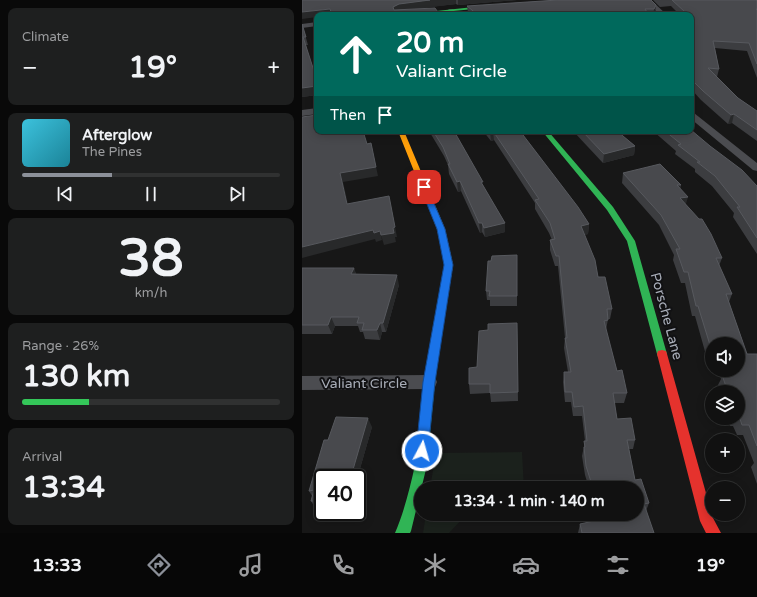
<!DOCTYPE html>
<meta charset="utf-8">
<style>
:root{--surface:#111;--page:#1e1f1f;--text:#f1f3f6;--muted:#9c9d9f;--line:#303131;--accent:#8c9099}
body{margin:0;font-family:"Varela Round",sans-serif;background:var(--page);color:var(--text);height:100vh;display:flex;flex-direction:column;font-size:15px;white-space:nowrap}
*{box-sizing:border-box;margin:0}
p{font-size:13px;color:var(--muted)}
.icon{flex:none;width:22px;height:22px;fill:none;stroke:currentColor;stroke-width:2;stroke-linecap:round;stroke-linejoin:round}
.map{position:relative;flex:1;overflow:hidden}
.drawer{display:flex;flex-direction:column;gap:8px;padding:8px;background:#090909;width:302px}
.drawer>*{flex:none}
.banner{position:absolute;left:12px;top:12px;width:380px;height:122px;border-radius:8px;box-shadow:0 2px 10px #0003,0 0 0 1px var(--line);background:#00695c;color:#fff;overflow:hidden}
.buttons{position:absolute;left:403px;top:337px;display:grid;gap:8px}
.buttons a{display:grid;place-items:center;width:40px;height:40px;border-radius:50%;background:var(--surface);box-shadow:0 2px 10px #0003,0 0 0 1px var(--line);font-size:20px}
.speed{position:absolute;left:12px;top:469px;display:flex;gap:8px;font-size:20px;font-weight:700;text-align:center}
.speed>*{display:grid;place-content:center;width:52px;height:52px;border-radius:50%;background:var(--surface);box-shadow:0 2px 10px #0003,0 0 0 1px var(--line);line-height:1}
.speed .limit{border:2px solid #111;border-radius:6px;background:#fff;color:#111}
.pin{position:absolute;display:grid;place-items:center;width:34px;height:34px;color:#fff;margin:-17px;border-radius:8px;box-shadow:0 2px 6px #0006}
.me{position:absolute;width:44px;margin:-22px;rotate:6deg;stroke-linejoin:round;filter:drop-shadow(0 0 3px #0008)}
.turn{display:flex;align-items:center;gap:14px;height:84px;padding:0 16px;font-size:18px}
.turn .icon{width:52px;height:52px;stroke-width:2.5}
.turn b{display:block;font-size:28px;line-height:34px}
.then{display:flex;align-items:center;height:38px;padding:0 16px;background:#0003;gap:8px;font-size:15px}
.big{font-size:30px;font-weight:700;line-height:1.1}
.drawer .tile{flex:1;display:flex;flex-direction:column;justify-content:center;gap:6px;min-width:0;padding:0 14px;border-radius:8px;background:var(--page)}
.drawer .dial{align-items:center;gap:0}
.dial b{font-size:52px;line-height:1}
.song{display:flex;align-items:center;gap:12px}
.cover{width:48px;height:48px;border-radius:6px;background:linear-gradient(135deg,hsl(190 70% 55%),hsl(190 70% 35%))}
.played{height:4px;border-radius:2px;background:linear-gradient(90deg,var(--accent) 35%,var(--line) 35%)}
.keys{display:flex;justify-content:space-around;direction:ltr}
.heat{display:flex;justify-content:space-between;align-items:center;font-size:22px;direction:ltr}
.charge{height:6px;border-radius:3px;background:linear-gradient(90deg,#34c759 26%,var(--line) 0)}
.trip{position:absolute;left:112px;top:481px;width:230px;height:40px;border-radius:20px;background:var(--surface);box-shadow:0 2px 10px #0003,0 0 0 1px var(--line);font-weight:700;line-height:40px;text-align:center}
.tab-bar{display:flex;height:64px;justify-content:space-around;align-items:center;background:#070707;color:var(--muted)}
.tab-bar .icon{width:28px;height:28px}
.tab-bar .on{color:var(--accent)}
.tab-bar b{font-size:18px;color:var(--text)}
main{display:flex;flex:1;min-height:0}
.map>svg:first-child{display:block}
.green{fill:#1b211c}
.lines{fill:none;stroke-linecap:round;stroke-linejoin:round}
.street{fill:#4b4c50;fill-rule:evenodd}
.fast{fill:#30b455;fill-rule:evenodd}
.slow{fill:#ff9f0a;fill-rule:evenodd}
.jam{fill:#e5322d;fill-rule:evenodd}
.wall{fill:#3c3d40}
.shaded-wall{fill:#28292a}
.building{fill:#48494d;stroke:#57595e}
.route{fill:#1a73e8;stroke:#114b97}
.labels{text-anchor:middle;stroke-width:4;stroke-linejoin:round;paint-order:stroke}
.street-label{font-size:14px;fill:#a8adb8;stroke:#111113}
</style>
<main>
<section class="drawer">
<div class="tile"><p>Climate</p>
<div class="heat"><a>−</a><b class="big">19°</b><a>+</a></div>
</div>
<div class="tile">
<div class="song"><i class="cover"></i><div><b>Afterglow</b><p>The Pines</p></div></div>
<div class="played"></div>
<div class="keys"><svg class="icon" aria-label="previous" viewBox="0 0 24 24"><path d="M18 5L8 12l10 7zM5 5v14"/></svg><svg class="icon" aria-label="pause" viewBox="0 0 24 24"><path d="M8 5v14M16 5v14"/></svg><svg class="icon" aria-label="next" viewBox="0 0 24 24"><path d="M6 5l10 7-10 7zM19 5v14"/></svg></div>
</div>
<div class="tile dial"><b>38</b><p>km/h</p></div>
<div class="tile"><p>Range · 26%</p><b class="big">130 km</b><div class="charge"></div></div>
<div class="tile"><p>Arrival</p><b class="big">13:34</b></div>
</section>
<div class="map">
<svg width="455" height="533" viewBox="0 0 455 533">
<rect width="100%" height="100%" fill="#171717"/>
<!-- green -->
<path class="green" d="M220,452L222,488H128L134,453Z
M124,514H165L147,533H121Z"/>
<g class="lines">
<!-- street -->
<path class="street" d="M343,0H349L365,15H358Z
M147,9H151L156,15H150L146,10Z
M15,22V26L0,28V24Z
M15,108V114L0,116V110Z
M389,112L392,113L455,163V171L451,170L389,119Z
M127,375L133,377L135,382L133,387L127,389L0,390V376Z"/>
<!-- fast -->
<path class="fast" d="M191,5L192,7L111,15H96Z
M240,131H246L311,207L333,241L365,354L364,357L360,358L356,357L355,354L325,241L305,210Z
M131,355L135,356L136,359L133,382L125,465L109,531L108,533H93C102,512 108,488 113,465C119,431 119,394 126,359L127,356Z"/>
<!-- slow -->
<path class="slow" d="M96,131H102L143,229L151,265L136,359L135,362L131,363L127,362L126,359L143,265L135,229Z"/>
<!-- jam -->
<path class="jam" d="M360,350L364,351L365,354L411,518L419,533H404L398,521L355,354L356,351Z"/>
</g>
<!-- wall -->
<path class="wall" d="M0,0H215L156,5L154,4L109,9Z
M351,0H455V78L445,51L413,48L417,69L415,77L436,98L455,111V141L430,123L426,124L399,100L389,89V15H378L369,6L358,7Z
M354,5L353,12L351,15H168L166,13L165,6Z
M0,24L6,45H4L15,95L0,97Z
M127,131H152L181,186L203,223V232L183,237L180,232L178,233L159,191L156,192L147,174L146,165L142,156Z
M181,131H218L287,224L286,234L282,235L296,277L310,309L308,319H306L304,330L315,371L325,393L322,403H312L315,419L333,440L331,449H327L333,480L347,503L344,511L352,533H276L278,524L297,520L295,514H335V488H287L283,475L280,456L283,441L280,416H271L269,402H263L261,382L262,372H266L262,348L263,338L256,266H253L248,250V240H250L247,233L233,209V203L192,140L189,141Z
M271,131H315L333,146L332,155L301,163Z
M351,131H389L455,186V254L431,217L432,213L410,186L393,172V169L373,154L374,151Z
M321,173L379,185L378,189L384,205L420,258L417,266L430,294L427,302L445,354H455V484L449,467L452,463L441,435H435L431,426H428L426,418H436V392H418L416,385L419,379L416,370H436V344H410V355H404L393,316H390L383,283H379L371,260L372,255L357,225L320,183Z
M215,255V306H188V300H185L184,291L189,261Z
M0,268H52L54,274L97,285L84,332H80L78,340L63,339L61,332H58L56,326H33L30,334H0Z
M215,323L216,401L189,402L188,393L168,394L167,384L175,367L186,330Z
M70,427L55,479L56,481L21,478L43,512L41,521H20L14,513L16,509H14L9,501L10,496L7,491L26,440Z"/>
<!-- shaded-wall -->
<path class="shaded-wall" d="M128,0H154V4L98,11L92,14L91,7L97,4Z
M156,0H215L156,5Z
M354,5L353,12L351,15L352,9Z
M28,9L30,15H15V17L0,19V12Z
M15,86V95L0,97V88Z
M432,114L430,123L426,124L429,115Z
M191,131L192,140L189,141L188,132Z
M69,143L76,176L41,182L48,213L38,173Z
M333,146L332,155L301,163L302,154Z
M158,181L159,191L156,192L155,182Z
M375,185H379L377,195Z
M87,196L95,237H93L94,242L82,245L79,235Z
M386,197L383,207L378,198Z
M177,223H180V232L178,233Z
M203,223V232L183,237L182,228Z
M287,224L286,234L278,236L279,226Z
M71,230L78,231L80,240L74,242L73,239L0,258V247Z
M52,268L55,277L49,274Z
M95,275L97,285L84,332L81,323Z
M29,317L33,326L30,334L26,325Z
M78,323L80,332L78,340L75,330Z
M66,418L70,427L55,479L56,481L55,486V478H51L50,473Z
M36,512H43L41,521L36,513Z"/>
<!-- building -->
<path class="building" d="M0,0H128L97,4L91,7L92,10L133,8L138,15H30L28,9L0,12Z
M256,0H349L354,5L352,9H343L347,15H176L165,6Z
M370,0H454L455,1V9H454L455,10V64L447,43L411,41L417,69L406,68L436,98L455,111V130L432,114L429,115L401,91L389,79V15H384L383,12Z
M0,24L4,37H1L13,74L15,73V86L0,88Z
M15,115V131H61L65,144L69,143L74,167L38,173L45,204L87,196L93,227L91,228L92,233L79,235L78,231L72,233L71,230L0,247V117Z
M389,130L408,146L440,170L455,186V238L435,207H438L413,176L395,162H398L376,145L379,144L363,131H389Z
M131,131H152L181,182H179L203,223L182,228L180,223H177L158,181L155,182L146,164H148L141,147Z
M188,131H218L276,207L287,224L279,226L293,260L296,277H303L310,309H305L306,320L302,321L315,371L320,370L325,393H311L315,419L329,418L333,440H325L333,480L339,479L347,503L342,504L352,533H280L278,524L301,519L299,514H335V488H291L284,466L282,447H283L282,441H285L281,406L272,407L270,392H263L262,372H269L263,338H265L257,256H254L248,240L253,239L248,223L233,200L237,199L191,131L188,132Z
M280,131H315L333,146L302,154Z
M358,164L379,185H375L386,197L378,198L397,219H400L409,234L420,258H414L430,294H424L445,354H455V446L447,425H440L437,416H436V392H426L420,375H425L424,370H436V344H410V345H408L396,306H394L386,272H382L374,249H378L359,215L321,173Z
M215,255V296H187L188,291H184L186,261H189L190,256Z
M0,268H52L49,274L95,275L81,323H78L75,330H60L62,323H55L57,317H29L26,325H0Z
M215,323L216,392L188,393V384H167V368L175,367L177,331L186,330V324Z
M34,417L66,418L50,473H52L51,478H21V512H36V513H14L18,501H9L12,490L7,491L22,440H26Z"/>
<!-- route -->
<path class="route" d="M119,185H122L125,187L143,229L151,265L133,382L126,451L124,456L120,457L115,456L114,451L121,382L142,265L135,229L118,187Z"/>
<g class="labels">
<!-- street labels -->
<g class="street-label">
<text transform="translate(365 316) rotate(75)" y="5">Porsche Lane</text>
<text x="62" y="388">Valiant Circle</text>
</g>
</g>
</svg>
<div class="buttons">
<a><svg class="icon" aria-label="sound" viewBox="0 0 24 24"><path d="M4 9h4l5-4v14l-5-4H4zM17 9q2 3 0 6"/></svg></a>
<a><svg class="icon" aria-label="layers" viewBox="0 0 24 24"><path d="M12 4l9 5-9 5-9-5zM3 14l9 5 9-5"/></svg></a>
<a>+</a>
<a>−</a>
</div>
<div class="speed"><div class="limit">40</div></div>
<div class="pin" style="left:122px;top:187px;background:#d93025"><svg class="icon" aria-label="arrive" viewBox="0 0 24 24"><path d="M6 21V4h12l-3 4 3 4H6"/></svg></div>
<svg class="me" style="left:120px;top:451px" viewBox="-20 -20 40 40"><circle r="17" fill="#1a73e8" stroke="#fff" stroke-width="3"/><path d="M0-11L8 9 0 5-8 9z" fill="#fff"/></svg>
<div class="trip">13:34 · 1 min · 140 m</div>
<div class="banner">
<div class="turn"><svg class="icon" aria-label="ahead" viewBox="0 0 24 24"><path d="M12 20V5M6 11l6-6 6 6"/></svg><div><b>20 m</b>Valiant Circle</div></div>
<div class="then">Then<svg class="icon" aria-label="arrive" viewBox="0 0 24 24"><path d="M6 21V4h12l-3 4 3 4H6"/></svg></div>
</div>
</div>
</main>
<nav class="tab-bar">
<b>13:33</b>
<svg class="icon on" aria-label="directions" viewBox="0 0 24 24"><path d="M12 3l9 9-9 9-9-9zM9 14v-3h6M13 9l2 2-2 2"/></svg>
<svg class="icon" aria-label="music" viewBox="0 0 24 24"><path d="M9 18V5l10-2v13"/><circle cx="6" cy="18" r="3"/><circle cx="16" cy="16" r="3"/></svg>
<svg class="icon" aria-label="phone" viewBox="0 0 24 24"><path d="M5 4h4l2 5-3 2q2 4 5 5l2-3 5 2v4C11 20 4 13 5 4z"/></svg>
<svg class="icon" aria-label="climate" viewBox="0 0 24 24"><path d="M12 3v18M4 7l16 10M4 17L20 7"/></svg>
<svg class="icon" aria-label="car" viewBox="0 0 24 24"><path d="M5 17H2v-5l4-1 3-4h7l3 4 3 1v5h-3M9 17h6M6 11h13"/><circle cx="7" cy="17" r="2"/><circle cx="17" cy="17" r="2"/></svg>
<svg class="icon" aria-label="filters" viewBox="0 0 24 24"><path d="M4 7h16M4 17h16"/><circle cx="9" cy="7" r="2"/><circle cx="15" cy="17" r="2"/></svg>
<b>19°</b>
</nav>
